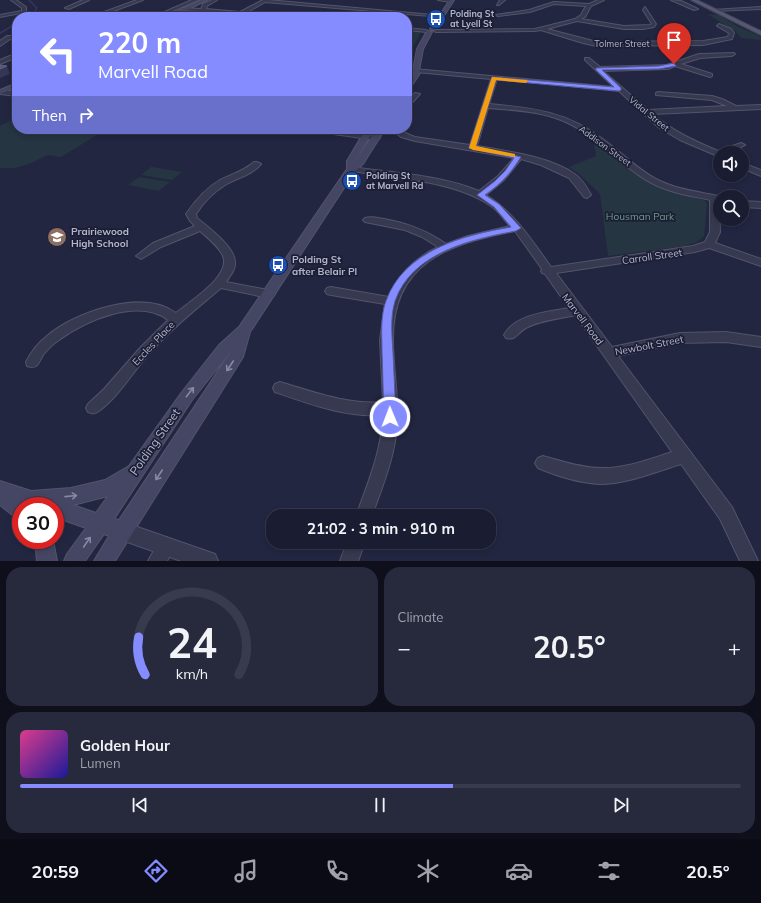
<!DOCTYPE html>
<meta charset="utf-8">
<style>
:root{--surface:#1a1c31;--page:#27293d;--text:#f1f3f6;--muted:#9fa1ab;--line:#383a4d;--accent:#848cff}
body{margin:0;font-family:Mulish,sans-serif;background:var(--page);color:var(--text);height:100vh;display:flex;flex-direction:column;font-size:15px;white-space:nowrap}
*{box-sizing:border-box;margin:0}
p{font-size:13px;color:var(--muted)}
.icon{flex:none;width:22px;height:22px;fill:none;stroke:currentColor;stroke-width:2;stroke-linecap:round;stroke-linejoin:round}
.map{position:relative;height:561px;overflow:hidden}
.sheet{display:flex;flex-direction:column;gap:6px;padding:6px;background:#0e0f1b;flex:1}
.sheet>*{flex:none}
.top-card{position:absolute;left:12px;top:12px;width:400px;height:122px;border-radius:16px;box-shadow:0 2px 6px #0003,0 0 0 1px var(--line);background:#848cff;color:#fff;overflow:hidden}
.buttons{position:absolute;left:713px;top:146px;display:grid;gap:8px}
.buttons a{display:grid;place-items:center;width:36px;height:36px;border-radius:50%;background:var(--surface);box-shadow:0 2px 6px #0003,0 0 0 1px var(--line);font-size:20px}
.speed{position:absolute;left:12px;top:497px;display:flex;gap:8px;font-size:20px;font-weight:700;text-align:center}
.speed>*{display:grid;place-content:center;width:52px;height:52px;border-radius:50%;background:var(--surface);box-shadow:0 2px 6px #0003,0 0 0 1px var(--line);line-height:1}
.speed .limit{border:6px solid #d22;background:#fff;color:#111}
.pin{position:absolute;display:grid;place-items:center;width:34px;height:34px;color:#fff;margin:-41px -17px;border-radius:50% 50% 50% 0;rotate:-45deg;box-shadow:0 0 4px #0007}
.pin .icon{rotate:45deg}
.me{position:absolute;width:44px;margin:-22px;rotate:359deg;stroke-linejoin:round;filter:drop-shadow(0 0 3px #0008)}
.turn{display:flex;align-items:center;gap:14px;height:84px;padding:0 20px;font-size:18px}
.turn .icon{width:52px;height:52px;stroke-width:2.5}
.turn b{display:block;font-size:28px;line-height:34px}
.then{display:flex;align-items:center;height:38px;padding:0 20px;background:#0003;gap:8px;font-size:15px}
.big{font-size:30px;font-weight:700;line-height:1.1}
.sheet .card{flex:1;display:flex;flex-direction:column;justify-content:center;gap:6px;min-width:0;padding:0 14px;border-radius:16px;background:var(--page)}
.sheet .dial{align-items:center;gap:0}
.dial svg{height:104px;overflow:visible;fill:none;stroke:var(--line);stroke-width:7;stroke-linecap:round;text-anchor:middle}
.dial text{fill:var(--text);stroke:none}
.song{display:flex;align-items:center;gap:12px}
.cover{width:48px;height:48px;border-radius:6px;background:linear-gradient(135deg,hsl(330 70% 55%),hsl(240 70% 35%))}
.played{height:4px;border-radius:2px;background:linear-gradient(90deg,var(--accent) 60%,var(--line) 60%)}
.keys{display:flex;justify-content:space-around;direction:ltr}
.heat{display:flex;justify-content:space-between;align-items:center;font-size:22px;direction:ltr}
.sheet .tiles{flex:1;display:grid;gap:6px;grid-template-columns:1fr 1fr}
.card:last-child{grid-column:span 2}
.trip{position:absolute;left:266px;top:509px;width:230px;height:40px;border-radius:16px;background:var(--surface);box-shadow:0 2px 6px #0003,0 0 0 1px var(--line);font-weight:700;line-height:40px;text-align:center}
.menu{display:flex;height:64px;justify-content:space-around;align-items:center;background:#0a0b14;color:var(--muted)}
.menu .icon{width:28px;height:28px}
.menu .active{color:var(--accent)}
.menu b{font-size:18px;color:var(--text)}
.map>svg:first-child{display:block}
.green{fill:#253541}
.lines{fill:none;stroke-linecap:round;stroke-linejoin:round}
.stream{stroke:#323664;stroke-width:1.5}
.minor-casing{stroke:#52546b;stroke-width:2}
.tertiary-casing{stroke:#52546b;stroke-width:2}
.secondary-casing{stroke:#52546b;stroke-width:2}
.primary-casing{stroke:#404259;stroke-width:2}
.minor{fill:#373950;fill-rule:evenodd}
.tertiary{fill:#373950;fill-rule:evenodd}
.secondary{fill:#454664;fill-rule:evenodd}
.primary{fill:#555870;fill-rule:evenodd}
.shaded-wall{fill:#333754}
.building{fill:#525673;stroke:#616481}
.oneway{stroke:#8789a2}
.route{fill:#848cff;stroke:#565ba6}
.slow{fill:#f59e0b}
.labels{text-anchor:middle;stroke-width:3.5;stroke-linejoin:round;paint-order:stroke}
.far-poi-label{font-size:9px;font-weight:bold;fill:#b3b5cb;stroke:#1c1e35;text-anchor:start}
.far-street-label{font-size:9px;fill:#b3b5cb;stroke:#1c1e35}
.park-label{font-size:10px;fill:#699e86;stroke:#1c1e35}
.poi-label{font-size:10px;font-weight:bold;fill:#b3b5cb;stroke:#1c1e35;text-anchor:start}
.street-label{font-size:10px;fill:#b3b5cb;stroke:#1c1e35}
.near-street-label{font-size:12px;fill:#b3b5cb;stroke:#1c1e35}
</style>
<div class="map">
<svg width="761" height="561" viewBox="0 0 761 561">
<rect width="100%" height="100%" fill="#232641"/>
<!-- green -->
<path class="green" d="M707,14L719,15L737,26L761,37V40L741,38L735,31Z
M407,30L419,31L420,34L414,45H407Z
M16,118L17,129H85L102,132L61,157L48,155L29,164L15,168H0V126Z
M594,143H596L643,177L706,201L707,205L704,236L697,242L685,246L608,256L600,194L579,174L569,167L596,156Z
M151,167H152L182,172L172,180L141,175Z
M139,177L170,182L159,191L128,185Z"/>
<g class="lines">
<!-- stream -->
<path class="stream" d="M29,0L37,8L33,15L29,17
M0,33L17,23"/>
<defs>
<path id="minor" d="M11,0H16L26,7V12L0,17V15L22,11V8Z
M83,0H89L69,9L65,8Z
M137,0H143L100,16L96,15Z
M192,0H198L159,17H153Z
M212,0H217L207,6L206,9L240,12L263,0H268L444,16L442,17L265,2L246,13L279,17L204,12L184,17H177L196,11L183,10V8L201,9L203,4Z
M438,0H452L453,1L451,2Z
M500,0H505L499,5H497Z
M598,0H604L591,6L585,17L581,19L624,26L650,25L652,24L643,10L645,7L656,24L654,27L643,29H624L577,21L547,29L597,42L703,41L728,37L729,33L717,26L719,24L731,29L734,33L732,39L703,45L597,46L583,43L541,30L535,31L436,32L434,31L436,30L535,29L575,19L581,15L586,6L554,4L530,12L498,16L496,15L529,10L554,2L589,4Z
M671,0L681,1L698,9L694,10Z
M761,7V9L714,11L712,10Z
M407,28L426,30L428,31L426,32L407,30Z
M7,36H17V40L10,39L0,46V41Z
M17,53V57L0,64V60Z
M734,53L735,54L732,56L700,58L681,64L712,74V76L710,77L675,66L668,69L603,71L648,110L727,106L712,100L656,95V93L658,92L712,96L722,99L736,106L761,105V109L653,114C672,131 695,141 718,151L741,143L745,145L728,153H720V157L680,140L658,127L619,91L497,79L489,104C534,108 568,112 604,140C622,153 638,170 658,180C678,190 701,192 723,197H720V202L719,201L720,232L715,243L761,259V266L709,248L695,252L556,273L612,347L680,333L726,332L761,337V347L726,342L680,343L618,356L732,507L758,561H740L720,519L681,464C655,472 627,484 600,484C580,483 557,476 538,468L535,463L538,458L543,456C562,461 581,468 600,468C625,469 650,459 672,452L575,315C559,319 540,320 526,328C518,332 516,341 506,338L504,335C515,314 548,312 569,308L545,274L542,273L541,271L542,269L515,231C449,244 392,262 393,340C393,369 399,397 397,425C395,457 382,487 372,516H356C368,483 382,450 383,415C346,418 310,404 275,392L273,388L275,384L280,382C314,392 347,405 383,402L380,340L385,304L331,295L327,294L325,291L327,288L331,287L389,297C399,274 415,258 438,247L422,237L405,230L365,222L363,220L365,218C371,216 378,218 384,219C407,223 426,230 446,244L468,236L510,226C504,220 499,211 491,206C456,181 395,178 352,171L348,169L352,167C394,173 440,175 479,191L498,176L514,158L415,141L401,137L391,129C400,129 406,134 415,137L470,145L491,79L416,72L413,70L414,69L614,87L585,60V58H589L600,67L667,65L699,54ZM488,108C512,110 538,111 561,120C594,133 616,161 646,180C665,192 688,195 710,200V232L705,242L693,246L551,267C532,241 514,212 486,195L504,180L521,159L541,165L569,178L584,197L587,198L591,195C587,188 583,180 576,175C552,157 507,151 477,146Z
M0,90L17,92V96L0,94Z
M415,93L420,94L409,106L407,107V101Z
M308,129H328L376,136L380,138L376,140L312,131Z
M254,162H257L261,164C252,175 237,178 225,185C214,192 203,203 196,214L197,218C208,227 235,247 235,262C236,269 230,276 226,282L273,291L275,294L273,297L269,298L221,288C196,309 170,330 148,355C132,373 119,396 99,411C95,414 93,414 88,412L86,408L88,404L104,389L140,348L168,320C138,297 85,321 59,340C53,344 47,350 43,355C41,358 39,364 36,366C33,368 30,367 27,366L26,362C31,352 38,343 47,336C75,312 143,288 176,313C190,301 234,275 222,254C217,245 208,238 200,231L161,247L141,259L136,256L153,243L195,226L190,221L186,214C195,201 206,188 220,180C232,174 244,171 254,162Z
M742,163L761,170V176L742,168Z
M742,201L761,202V208L742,207Z
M166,537L172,540L175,546L167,561H148L160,540Z
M347,542H365L358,561H340Z"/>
<path id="tertiary" d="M123,522L215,554L218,561H181L116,538L114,531L116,524Z"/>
<path id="secondary" d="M201,0H207L172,17H166Z
M450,0H454L435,30H431L430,29Z
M427,31L432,32L423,49L419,70L420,73L409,90L407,91V84L414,73L413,70L417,49Z
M17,83V87L0,94V90Z
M366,129H374L355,161L377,129H385L363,164L355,171L250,332L243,357L115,561H94L109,536L104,534L85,561H64L67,554L86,528L55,517V506H21V520L15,517L0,505V481L31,491L71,488L105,480L129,466L182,392L219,345L239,327L347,169V161ZM232,350L119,520L114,519L192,400ZM108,496L96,513L73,505Z
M35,540H53L57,561H37Z"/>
<path id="primary" d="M691,0H697L761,31V35Z"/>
</defs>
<!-- minor casing -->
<use href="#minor" class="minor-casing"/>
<!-- tertiary casing -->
<use href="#tertiary" class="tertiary-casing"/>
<!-- secondary casing -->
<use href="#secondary" class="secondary-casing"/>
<!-- primary casing -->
<use href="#primary" class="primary-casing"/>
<!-- minor -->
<use href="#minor" class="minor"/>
<!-- tertiary -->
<use href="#tertiary" class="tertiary"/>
<!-- secondary -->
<use href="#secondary" class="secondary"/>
<!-- primary -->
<use href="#primary" class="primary"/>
</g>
<!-- shaded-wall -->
<path class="shaded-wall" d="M7,66L10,74L0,78V69Z"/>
<!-- building -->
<path class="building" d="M0,65L7,66L0,69Z"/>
<!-- one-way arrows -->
<defs><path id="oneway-shaft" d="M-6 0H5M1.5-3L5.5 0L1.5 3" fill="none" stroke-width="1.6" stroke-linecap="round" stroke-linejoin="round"/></defs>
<g class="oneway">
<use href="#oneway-shaft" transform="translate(230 366) rotate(123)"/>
<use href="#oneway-shaft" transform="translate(190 392) rotate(-52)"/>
<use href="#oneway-shaft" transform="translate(159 475) rotate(123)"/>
<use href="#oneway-shaft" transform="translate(71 496) rotate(-6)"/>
<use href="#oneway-shaft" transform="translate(87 542) rotate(-56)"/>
</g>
<!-- route -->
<path class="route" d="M674,63L676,66L659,69L602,70L621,88V90L619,91L496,80L476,146L521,157C510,174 502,183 485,195L499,204L521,228L516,231C473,239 412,252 395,301C390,317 392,336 393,353C394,374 395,395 396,417L394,420L390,422L386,420L384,417C383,395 383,374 382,353C382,336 380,317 386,301C404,250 464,235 511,227L494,207L477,195L495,181L505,171L514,158L469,148L492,77L614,87L596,70V68L659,66Z"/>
<!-- slow -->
<path class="slow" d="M492,77L526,80L528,81L526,83L496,80L476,146L515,154V157L473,150L469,148Z"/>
<!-- icons -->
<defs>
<symbol id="bus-disc" viewBox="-11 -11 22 22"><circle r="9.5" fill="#1a4fb4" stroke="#1c1e35"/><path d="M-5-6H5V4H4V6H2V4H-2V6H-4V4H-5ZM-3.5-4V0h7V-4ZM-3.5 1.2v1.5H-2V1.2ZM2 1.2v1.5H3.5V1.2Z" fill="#fff"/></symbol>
<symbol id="school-disc" viewBox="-11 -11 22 22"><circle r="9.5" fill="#8d6e63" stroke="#1c1e35"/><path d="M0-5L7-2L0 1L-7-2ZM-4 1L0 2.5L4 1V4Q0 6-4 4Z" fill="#fff"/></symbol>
</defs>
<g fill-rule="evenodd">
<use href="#bus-disc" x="425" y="8" width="22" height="22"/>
<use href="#bus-disc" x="341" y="170" width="22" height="22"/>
<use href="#school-disc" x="46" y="226" width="22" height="22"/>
<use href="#bus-disc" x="267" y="254" width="22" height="22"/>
</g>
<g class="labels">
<!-- far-poi labels -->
<g class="far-poi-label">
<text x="450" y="17">Polding St<tspan x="450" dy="10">at Lyell St</tspan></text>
<text x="366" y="179">Polding St<tspan x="366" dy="10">at Marvell Rd</tspan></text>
</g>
<!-- far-street labels -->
<g class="far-street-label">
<text x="622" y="47">Tolmer Street</text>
<text transform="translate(649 114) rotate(39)" y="3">Vidal Street</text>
<text transform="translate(605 146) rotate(36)" y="3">Addison Street</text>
</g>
<!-- park labels -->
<g class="park-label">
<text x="640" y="220">Housman Park</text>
</g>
<!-- poi labels -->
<g class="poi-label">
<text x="71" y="235">Prairiewood<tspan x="71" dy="12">High School</tspan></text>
<text x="292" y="263">Polding St<tspan x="292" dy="12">after Belair Pl</tspan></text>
</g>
<!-- street labels -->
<g class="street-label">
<text transform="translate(652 256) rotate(-8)" y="4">Carroll Street</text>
<text transform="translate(583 319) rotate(53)" y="4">Marvell Road</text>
<text transform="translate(153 343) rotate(-47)" y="4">Eccles Place</text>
<text transform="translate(649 345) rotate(-11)" y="4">Newbolt Street</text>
</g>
<!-- near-street labels -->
<g class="near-street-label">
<text transform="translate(155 442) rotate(-55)" y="4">Polding Street</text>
</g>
</g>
</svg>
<div class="buttons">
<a><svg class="icon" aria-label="sound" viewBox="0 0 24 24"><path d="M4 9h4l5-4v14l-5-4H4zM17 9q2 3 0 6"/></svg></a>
<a><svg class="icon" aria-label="search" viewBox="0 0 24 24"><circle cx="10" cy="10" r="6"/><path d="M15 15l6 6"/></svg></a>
</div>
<div class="speed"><div class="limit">30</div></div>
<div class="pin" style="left:674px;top:64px;background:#d93025"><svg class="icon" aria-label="arrive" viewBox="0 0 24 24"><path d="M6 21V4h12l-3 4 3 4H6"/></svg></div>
<svg class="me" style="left:390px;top:417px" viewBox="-20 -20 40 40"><circle r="17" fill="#848cff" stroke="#fff" stroke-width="3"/><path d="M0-11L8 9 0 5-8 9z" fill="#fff"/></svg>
<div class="trip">21:02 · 3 min · 910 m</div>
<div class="top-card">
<div class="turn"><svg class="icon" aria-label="left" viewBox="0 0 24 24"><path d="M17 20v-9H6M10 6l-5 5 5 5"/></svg><div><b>220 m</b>Marvell Road</div></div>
<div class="then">Then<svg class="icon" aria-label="right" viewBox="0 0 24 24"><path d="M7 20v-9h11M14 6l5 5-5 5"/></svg></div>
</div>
</div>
<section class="sheet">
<div class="tiles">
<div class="card dial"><svg viewBox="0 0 100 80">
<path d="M14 69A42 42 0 1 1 86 69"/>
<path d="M14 69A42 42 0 0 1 9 40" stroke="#848cff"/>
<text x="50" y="56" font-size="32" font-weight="700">24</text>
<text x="50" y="72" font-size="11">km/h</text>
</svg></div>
<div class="card"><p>Climate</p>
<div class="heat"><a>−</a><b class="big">20.5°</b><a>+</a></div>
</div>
<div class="card">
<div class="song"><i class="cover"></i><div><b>Golden Hour</b><p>Lumen</p></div></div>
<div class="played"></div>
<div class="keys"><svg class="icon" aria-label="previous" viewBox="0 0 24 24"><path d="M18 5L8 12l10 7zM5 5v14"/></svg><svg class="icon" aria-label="pause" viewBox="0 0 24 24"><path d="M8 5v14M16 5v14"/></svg><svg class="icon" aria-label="next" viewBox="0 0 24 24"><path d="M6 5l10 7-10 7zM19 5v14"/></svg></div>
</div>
</div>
</section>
<nav class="menu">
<b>20:59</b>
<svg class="icon active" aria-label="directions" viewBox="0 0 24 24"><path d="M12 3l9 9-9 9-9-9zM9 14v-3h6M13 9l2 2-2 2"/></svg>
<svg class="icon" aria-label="music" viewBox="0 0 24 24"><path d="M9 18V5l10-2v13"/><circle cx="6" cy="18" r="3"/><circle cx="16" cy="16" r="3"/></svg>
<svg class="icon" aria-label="phone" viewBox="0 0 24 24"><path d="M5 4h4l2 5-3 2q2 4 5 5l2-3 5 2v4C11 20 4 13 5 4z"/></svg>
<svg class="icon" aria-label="climate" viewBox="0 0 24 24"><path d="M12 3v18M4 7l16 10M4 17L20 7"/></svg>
<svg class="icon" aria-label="car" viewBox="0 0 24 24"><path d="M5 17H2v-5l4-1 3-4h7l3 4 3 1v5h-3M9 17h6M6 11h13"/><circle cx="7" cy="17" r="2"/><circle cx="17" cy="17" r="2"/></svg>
<svg class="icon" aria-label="filters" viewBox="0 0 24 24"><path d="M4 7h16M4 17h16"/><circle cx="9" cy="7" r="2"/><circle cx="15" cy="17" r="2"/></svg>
<b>20.5°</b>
</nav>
